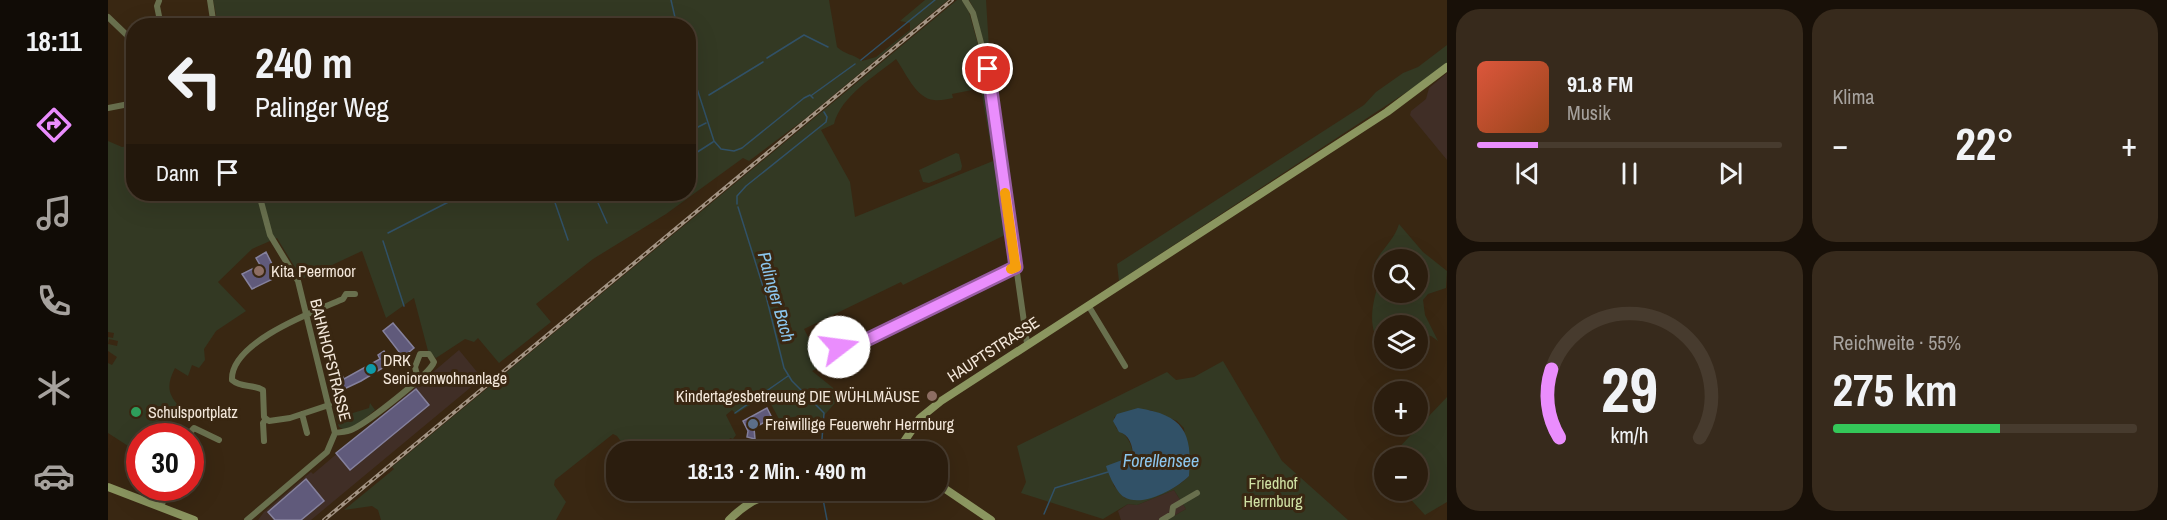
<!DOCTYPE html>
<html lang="de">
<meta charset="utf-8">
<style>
:root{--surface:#2b1d0e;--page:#372a1c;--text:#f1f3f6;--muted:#a6a29e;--line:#473b2e;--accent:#ea8dfd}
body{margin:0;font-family:"Archivo Narrow",sans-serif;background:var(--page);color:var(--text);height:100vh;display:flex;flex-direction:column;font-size:22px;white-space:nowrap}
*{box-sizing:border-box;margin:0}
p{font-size:20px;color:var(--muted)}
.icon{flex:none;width:33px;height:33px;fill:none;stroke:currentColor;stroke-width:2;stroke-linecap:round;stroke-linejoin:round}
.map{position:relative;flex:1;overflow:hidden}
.side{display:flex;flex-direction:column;gap:9px;padding:9px;background:#181008;width:720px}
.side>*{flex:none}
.banner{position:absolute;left:18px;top:18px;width:570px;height:183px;border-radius:24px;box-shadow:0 6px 24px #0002,0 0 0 2px var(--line);background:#2b1d0e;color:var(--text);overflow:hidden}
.fabs{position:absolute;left:1266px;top:249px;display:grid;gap:12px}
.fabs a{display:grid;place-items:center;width:54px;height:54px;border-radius:50%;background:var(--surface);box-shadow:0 6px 24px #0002,0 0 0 2px var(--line);font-size:30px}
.speed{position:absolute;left:18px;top:423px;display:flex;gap:12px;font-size:30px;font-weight:700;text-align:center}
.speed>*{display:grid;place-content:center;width:78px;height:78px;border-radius:50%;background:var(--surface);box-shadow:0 6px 24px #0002,0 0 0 2px var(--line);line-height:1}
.speed .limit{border:9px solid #d22;background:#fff;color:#111}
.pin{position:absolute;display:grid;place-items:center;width:51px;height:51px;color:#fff;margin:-26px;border:3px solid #fff;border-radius:50%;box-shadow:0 2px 6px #0007}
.me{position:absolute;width:66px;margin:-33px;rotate:75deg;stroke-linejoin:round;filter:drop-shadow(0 0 4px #0008)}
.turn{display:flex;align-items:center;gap:21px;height:126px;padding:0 30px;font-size:27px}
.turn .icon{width:78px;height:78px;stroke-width:2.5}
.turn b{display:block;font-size:42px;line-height:51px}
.then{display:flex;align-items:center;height:57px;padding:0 30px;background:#0003;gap:12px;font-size:22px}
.big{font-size:45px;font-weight:700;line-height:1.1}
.side .widget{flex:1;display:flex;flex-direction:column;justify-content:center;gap:9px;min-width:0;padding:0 21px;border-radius:24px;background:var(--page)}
.side .dial{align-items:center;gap:0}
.dial svg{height:156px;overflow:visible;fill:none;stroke:var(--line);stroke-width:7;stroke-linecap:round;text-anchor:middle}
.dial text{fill:var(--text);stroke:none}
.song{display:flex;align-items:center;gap:18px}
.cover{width:72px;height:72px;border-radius:9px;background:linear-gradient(135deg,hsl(10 70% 55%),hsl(20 70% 35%))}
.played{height:6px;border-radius:3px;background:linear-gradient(90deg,var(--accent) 20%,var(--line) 20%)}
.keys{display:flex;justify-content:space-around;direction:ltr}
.heat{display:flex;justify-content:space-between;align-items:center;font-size:33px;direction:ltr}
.charge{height:9px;border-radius:4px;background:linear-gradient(90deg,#34c759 55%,var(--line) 0)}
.side .tiles{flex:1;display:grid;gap:9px;grid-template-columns:repeat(2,1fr)}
.trip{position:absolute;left:498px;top:441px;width:342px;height:60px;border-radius:24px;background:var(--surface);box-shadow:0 6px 24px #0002,0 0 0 2px var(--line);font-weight:700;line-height:60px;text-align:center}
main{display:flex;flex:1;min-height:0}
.tabs{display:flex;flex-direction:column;width:108px;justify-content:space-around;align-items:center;background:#110c06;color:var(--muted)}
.tabs .icon{width:42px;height:42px}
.tabs .on{color:var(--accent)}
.tabs b{font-size:27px;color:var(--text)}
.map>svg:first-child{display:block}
.commercial{fill:#402e26}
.green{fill:#333923;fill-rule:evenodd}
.water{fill:#315167}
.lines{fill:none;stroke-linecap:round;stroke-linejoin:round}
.stream{stroke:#315167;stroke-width:1.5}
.building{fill:#605a7b;stroke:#85819d;stroke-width:1.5}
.street{stroke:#69704e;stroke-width:6}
.secondary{stroke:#8b9660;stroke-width:8}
.rail-casing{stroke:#a39484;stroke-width:4}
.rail{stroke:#392712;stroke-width:1.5;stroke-dasharray:4.5;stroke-linecap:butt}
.route-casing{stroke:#985ca4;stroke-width:15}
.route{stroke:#ea8dfd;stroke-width:10}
.slow{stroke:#f59e0b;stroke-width:10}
.education-dot{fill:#8d6e63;stroke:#392712;stroke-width:2}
.culture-dot{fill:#0f9aa8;stroke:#392712;stroke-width:2}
.leisure-dot{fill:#2e9e5b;stroke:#392712;stroke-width:2}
.service-dot{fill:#5c6f8a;stroke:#392712;stroke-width:2}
.labels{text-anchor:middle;stroke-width:6;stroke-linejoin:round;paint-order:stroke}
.poi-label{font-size:16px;fill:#f4e8db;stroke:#392712;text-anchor:start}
.street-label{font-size:16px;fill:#f4e8db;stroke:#392712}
.park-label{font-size:16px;fill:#d0e2a4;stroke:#392712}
.water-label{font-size:18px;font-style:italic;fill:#8cc6ee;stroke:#392712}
</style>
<main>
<nav class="tabs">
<b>18:11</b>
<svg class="icon on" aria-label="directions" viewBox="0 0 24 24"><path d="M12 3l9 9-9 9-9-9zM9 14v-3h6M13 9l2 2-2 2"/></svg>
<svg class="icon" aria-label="music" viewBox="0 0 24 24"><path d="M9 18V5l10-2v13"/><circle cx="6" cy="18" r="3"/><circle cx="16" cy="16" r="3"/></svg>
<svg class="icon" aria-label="phone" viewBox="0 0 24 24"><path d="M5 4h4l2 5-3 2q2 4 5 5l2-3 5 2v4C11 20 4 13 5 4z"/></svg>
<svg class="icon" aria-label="climate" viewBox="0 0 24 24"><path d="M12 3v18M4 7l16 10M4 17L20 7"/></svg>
<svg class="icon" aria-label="car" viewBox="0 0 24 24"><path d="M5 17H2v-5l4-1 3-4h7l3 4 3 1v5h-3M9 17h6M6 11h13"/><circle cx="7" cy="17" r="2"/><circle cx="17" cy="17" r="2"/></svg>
</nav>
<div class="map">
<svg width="1339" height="520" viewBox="0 0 1339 520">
<rect width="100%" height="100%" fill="#392712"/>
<!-- commercial -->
<path class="commercial" d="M1339,73V160L1302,115L1303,111L1318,99L1321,88Z
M351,350L374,378L203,520H150L156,512L191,482L203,472L205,474Z
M1066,490L1078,509L1059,520H1013L1010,511L1020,504L1029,505Z"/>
<!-- green -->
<path class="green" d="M105,0H721L729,47C737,55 746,54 754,61L768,57L802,30V23L792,21L817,0H840L698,118L641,161L635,158L558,214L485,259L428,304L443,322L391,363L370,338L366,342L357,339L328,358L320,351L306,298L278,318L254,251L194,279L169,238L144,249L110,282L138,311L108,331L96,349L97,360L91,368L84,365L80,376L67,368C59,384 59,393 70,405L58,436H32L31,453L0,433V363L4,365L9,357L0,351V344L9,346L10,341L1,339L0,344V337L5,338L6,333L0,332V141L14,147L25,145L26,194H580V26L110,25Z
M849,0H854L861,12L876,66L868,78L869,89L844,94L845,98C839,99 832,101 826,100C808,99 797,71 788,59C766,77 733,96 726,124L713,130L742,182L747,217L885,161L886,165L891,162L903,259L897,235L795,285L793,282L696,329L706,348L720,342L729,358L704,371L734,395L713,419L693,416L671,419L658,395L628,414L624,410L618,415L628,435L625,439L622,438L618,446L612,448L613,451H591L588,445L578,444L562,451H520L509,436L505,434L447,480L446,485L458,502L448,520H273L270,510L264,506L236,510L286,469L284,467Z
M861,0H878L881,48L880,56L866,9Z
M1339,45V63L1311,84L1011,281L1009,264L1256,105L1268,92L1295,73L1310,67Z
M878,76L890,159H885L872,83Z
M848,153L851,154L854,166L853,170L821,183L815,182L811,170Z
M1291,224L1315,252L1339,271L1338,288L1320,294L1315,300L1317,315L1330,341L1323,336L1310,334V326H1276V337L1269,339C1258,318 1268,294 1273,273L1266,265C1273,249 1286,241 1291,224ZM1276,260H1310V292H1276Z
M1115,361L1174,461L1240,520H1059L1078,509L1066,490L1029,505L1020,504L995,519L913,493L918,482L909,446L1059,372L1068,380L1086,377ZM1042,410L1069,421L1076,428L1081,476C1065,492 1039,502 1017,498L1006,486L1002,472L1025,456C1024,443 1019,435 1008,428L1006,417Z
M1339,397V502L1317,515L1295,491L1310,490V458L1282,457Z
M262,403L267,410L248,426L237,430L231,427L227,416L231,413L232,417L261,408Z"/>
<!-- water -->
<path class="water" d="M1030,408C1075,415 1085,432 1081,476C1068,489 1034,508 1016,497C1008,492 1000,473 998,466L1025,456C1025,446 1021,434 1011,432L1005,421L1009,414Z"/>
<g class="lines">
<!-- stream -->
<path class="stream" d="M563,0L569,26
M659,58L696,35L720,47
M753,60L827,0
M580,61L606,141L613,149L626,151L634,148L696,98L702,95L705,98
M601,95L655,62
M704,95L747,64
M580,132L598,123
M580,158L605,142
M444,194L460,240
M486,194L499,223
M629,204V196L638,186L718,122L719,117L716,112
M630,207L658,296L676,368L684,381L716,413L713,452
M280,233L354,195
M275,241L296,306
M627,413L680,376
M715,499L719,520
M936,514L947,488L1000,472"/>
</g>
<!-- building -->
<path class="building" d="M158,252L165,266L162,267L167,278L144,289L134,274L152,265L148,258Z
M285,323L306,348L295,357L275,331Z
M276,351L282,362L278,366L253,381L234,390L228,379L234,375L236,379L272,359L270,355Z
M308,389L321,405L242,470L228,453Z
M659,408L664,418L646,428L647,439L639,437L640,431L635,421Z
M198,479L216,501L193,520H167L160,512Z"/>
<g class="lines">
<!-- street -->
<path class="street" d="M102,0L106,26
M857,0L865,13L880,69L919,343
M51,1L49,6L53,26
M0,17L26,42
M0,108L26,103
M980,305L1017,366
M744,347L735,353L732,350V346L744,347L908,267
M221,405L182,418L161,421L156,417L155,390C145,384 133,388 124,380C122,342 207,311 235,299L238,294H247
M194,414L199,433
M227,433C233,432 239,432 245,429C260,422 322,374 326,362L321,354H312L307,367L310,379
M79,436L86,428L111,440
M156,441L155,423L158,419
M53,507L60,488
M139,520L219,452L227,433L190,281L162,235L151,194
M1054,520L1064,514L1065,507L1089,493"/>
<!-- secondary -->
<path class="secondary" d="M789,452L812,418L833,401L1279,112L1339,67
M830,484L883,520
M0,487L86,520
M621,520C656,485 677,495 721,490"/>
<defs>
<path id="rail" d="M216,520L844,0"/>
</defs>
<!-- rail casing -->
<use href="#rail" class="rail-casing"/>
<!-- rail -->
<use href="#rail" class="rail"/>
</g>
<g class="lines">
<defs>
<path id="route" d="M731,347L735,345L744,347L908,267L880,69"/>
</defs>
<!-- route casing -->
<use href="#route" class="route-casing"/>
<!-- route -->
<use href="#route" class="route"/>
<!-- slow -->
<path class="slow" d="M897,193L907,263L908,267L903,269"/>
</g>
<!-- markers -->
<g class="education-dot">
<circle cx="151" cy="271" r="6"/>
<circle cx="824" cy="396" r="6"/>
</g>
<circle class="culture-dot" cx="263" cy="369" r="6"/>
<circle class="leisure-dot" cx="28" cy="412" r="6"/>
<circle class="service-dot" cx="645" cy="424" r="6"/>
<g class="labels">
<!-- poi labels -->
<g class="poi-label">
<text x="163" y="277">Kita Peermoor</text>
<text x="275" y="366">DRK<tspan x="275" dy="18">Seniorenwohnanlage</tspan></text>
<text x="812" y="402" text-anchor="end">Kindertagesbetreuung DIE WÜHLMÄUSE</text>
<text x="40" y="418">Schulsportplatz</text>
<text x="657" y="430">Freiwillige Feuerwehr Herrnburg</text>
</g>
<!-- street labels -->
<g class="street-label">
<text transform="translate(885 349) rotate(-33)" y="6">HAUPTSTRASSE</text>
<text transform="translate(223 360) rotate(76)" y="6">BAHNHOFSTRASSE</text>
</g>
<!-- park labels -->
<g class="park-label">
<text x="1165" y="489">Friedhof<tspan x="1165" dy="18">Herrnburg</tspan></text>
</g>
<!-- water labels -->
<g class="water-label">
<text transform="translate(668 297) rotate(74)" y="6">Palinger Bach</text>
<text x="1053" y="467">Forellensee</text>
</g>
</g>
</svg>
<div class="fabs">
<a><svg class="icon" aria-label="search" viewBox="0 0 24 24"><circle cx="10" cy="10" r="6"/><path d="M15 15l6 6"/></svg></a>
<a><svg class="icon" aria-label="layers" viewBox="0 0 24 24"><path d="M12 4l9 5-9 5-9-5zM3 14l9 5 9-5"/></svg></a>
<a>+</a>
<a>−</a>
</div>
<div class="speed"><div class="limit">30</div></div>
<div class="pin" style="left:880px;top:69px;background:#d93025"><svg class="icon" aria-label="arrive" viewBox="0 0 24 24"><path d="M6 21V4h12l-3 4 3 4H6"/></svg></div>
<svg class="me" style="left:731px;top:347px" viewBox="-20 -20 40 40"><circle r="19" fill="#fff"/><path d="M0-13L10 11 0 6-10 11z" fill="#ea8dfd"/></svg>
<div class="trip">18:13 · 2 Min. · 490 m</div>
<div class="banner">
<div class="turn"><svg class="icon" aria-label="left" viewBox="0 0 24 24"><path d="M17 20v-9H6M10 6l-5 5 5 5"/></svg><div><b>240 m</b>Palinger Weg</div></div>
<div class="then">Dann<svg class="icon" aria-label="arrive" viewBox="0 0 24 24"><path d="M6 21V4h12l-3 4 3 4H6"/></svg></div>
</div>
</div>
<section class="side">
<div class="tiles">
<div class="widget">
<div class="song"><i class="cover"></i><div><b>91.8 FM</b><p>Musik</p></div></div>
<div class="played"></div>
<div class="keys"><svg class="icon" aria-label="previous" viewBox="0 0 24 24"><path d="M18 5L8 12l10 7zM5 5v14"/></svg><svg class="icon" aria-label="pause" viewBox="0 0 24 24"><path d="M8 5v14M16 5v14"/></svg><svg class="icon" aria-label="next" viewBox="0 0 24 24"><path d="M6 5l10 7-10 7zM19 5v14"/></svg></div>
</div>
<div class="widget"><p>Klima</p>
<div class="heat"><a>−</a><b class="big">22°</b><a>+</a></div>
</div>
<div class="widget dial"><svg viewBox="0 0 100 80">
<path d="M14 69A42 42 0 1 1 86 69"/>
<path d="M14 69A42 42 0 0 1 10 34" stroke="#ea8dfd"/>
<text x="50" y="56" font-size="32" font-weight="700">29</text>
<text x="50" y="72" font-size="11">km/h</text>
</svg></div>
<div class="widget"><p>Reichweite · 55%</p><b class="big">275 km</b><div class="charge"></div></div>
</div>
</section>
</main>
